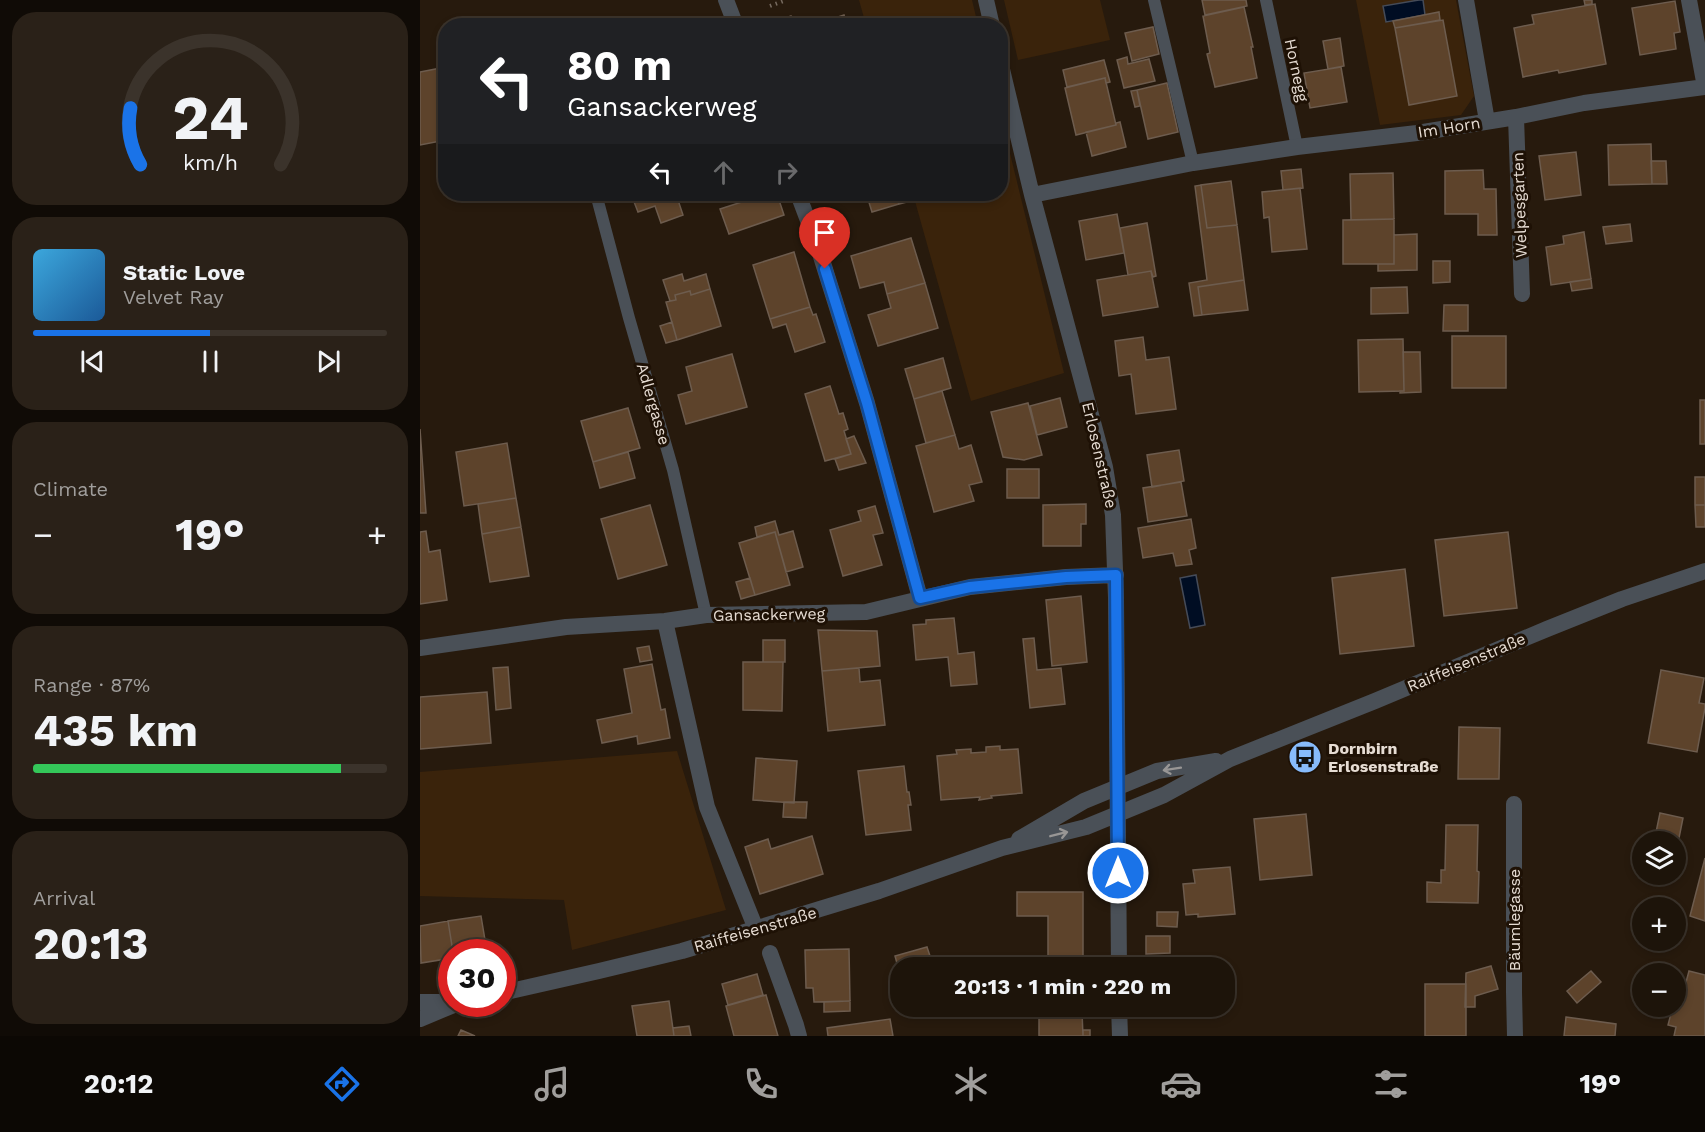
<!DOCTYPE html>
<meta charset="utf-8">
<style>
:root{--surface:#1d140a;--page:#2a2118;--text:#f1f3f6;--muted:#a09e9c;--line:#3b332b;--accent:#1a73e8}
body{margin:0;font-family:"Work Sans",sans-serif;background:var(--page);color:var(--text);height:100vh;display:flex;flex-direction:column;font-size:22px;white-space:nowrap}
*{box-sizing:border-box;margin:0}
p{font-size:20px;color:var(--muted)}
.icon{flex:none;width:33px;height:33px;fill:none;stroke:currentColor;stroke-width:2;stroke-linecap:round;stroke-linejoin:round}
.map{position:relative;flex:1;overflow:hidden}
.side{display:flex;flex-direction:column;gap:12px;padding:12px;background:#100b06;width:420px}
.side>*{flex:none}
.banner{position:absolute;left:18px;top:18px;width:570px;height:183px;border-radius:24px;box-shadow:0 3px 9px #0003,0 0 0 2px var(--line);background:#202124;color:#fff;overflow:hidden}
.controls{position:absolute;left:1212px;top:831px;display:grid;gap:12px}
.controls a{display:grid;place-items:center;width:54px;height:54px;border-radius:50%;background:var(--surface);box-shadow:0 3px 9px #0003,0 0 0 2px var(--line);font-size:30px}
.speed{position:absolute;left:18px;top:939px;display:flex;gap:12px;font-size:30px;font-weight:700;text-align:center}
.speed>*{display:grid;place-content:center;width:78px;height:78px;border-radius:50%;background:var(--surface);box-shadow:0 3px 9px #0003,0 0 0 2px var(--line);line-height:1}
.speed .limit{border:9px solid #d22;background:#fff;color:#111}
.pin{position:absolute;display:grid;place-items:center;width:51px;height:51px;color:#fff;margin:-62px -26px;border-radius:50% 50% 50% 0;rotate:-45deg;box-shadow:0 0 6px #0007}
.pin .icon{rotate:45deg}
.me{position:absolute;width:66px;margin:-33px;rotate:0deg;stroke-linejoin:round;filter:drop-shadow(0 0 4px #0008)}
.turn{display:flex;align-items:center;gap:21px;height:126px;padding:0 30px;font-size:27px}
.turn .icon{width:78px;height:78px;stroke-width:2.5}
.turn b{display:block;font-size:42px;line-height:51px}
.lanes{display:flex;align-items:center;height:57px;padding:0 30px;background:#0003;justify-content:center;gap:30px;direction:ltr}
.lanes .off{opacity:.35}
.big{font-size:45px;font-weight:700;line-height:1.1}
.side .card{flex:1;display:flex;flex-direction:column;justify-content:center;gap:9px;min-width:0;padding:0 21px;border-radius:24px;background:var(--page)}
.side .dial{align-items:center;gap:0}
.dial svg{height:156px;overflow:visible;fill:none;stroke:var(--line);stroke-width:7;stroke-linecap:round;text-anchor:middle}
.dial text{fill:var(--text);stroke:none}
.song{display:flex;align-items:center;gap:18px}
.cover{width:72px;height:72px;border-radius:9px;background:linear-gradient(135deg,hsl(200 70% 55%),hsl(210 70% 35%))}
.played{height:6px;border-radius:3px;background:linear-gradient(90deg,var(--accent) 50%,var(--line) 50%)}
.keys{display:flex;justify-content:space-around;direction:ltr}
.heat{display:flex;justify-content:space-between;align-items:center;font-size:33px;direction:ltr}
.charge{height:9px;border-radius:4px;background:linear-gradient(90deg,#34c759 87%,var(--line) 0)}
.trip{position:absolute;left:470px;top:957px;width:345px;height:60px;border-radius:24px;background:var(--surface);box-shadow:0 3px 9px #0003,0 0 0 2px var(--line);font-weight:700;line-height:60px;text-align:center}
.dock{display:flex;height:96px;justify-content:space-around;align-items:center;background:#0c0804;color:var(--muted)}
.dock .icon{width:42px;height:42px}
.dock .current{color:var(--accent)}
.dock b{font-size:27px;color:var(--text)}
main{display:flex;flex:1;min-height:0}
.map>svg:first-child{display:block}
.green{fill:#3a230b}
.water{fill:#000d23;stroke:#454b58;stroke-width:1.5}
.building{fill:#5d432b;stroke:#6d5c4e;stroke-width:1.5}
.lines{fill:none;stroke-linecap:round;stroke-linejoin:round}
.path{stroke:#776b60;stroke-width:4;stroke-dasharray:1.5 4.5;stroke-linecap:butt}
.service{stroke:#4a5057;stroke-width:12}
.minor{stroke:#4a5057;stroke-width:16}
.tertiary{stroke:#4a5057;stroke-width:16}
.oneway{stroke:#989695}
.route-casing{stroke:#114b97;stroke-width:15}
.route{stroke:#1a73e8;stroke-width:10}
.labels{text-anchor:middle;stroke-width:6;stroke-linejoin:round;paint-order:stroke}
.street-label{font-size:16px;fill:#e6dcd3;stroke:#1e1105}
.poi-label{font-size:16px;font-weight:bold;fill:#e6dcd3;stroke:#1e1105;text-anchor:start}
</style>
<main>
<section class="side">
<div class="card dial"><svg viewBox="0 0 100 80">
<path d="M14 69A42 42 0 1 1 86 69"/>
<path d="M14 69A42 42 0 0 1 9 40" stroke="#1a73e8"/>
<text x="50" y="56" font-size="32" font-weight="700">24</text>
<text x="50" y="72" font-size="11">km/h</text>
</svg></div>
<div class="card">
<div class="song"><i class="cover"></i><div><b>Static Love</b><p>Velvet Ray</p></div></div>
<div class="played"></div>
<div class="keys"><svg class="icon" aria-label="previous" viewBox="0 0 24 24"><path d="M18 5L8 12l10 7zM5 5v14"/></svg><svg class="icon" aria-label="pause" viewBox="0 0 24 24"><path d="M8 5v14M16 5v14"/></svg><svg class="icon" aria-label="next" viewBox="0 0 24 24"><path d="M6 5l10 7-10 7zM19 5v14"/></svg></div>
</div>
<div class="card"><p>Climate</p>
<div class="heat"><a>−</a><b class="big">19°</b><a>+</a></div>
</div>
<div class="card"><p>Range · 87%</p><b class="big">435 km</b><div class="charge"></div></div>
<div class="card"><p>Arrival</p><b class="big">20:13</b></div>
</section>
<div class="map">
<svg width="1285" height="1036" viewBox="0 0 1285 1036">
<rect width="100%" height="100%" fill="#271a0d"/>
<!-- green -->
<path class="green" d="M439,0H552L558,25H446Z
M584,0H680L690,40L598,60Z
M936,0H1036L1054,96L1041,115L960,125Z
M581,117L644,373L551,401L493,194H580Z
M257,751L306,910L152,950L144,900L0,896V772Z"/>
<!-- water -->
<path class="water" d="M999,0H1003L1005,15L966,22L963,6Z
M776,575L785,625L770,628L760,578Z"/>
<!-- building -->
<path class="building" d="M782,0H826L827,6L785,15Z
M1164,0H1172V4L1165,5Z
M1255,1L1260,32L1254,33L1256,49L1220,55L1212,8Z
M1175,4L1186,64L1139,73L1138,70L1103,77L1094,28L1114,24L1112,15Z
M824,7L833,47H831L837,78L795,87L787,54L790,53L783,16Z
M1019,12L1020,20L975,28L973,21Z
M424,15L427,26H391Z
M371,16L374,26H343Z
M1023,20L1037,96L989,105L975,28Z
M733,27L739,54L712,61L705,33Z
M920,38L924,66L908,69L903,41Z
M707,57L708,64L729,59L735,81L704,88L697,60Z
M684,60L690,82L686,83L685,78L647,87L643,70Z
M26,67V104L20,105L26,140L0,145V72Z
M921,67L927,102L890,108L884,73Z
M685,78L696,125L656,135L645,88Z
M747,83L758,132L728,139L717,90Z
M717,90L720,106L715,107L711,91Z
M700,122L706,147L672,156L666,132L696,125V123Z
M1231,144L1232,184L1189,185L1188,145Z
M1156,152L1161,195L1125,200L1119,156Z
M1231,161H1246L1247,184H1232Z
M881,169L883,188L863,190L861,171Z
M1063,170L1064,189H1076L1077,235H1058V214H1025V171Z
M973,173L974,219L931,220L930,174Z
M811,181L817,225L787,228L781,185Z
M781,185L787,228L817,225L824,280L778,287L782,315L774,316L769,283L787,280L775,186Z
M880,188L887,249L852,252L849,217L844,218L842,192Z
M211,194H256L263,215L241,223L235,206L218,212Z
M329,194H357L364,215L309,234L300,209L331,199Z
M426,194H476L479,204L452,212L447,196L429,201Z
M476,194H485L487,202L479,204Z
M697,214L704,253L666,260L659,221Z
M974,219V264H923V220Z
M727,223L736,276L733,277L731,271L708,275L700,228Z
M1210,224L1212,241L1186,244L1183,227Z
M1164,232L1171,279L1131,285L1126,247L1144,244L1143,236Z
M997,234V270L958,271V264H974V235Z
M491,238L505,283L467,294L464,282L440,288L431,256Z
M374,252L390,307L350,319L333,265Z
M1013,261H1030V282L1013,283Z
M731,271L738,307L683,316L677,280Z
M262,274L264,281L286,274L290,289L271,295L270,291L255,295L256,300L250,301L243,280Z
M1171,279L1172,288L1152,291L1150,282Z
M824,280L828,310L782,315L778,287Z
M505,283L518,328L458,346L448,315L471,308L467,294Z
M987,287L988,313L951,314V288Z
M290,289L301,326L257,340L246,302L256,300L255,295L270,291L271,295Z
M1024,305H1048V331H1023Z
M390,307L393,315L396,314L405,342L375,352L366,324L353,328L350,319Z
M252,322L257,340L246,343L240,326Z
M1032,336H1086V388H1032Z
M723,337L726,360L749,357L756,409L716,414L711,374L699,376L695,341Z
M983,339L984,391L939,392L938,340Z
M983,352H1000L1001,392L980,393V391H984Z
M312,354L327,407L266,424L258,395L272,391L266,367Z
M523,358L531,388L494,399L485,369Z
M410,386L419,414L423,413L428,429L424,431L431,454L405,461L385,394Z
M522,391L535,435L506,443L494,399Z
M640,398L647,427L617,435L610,406Z
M1280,400H1285V444H1280Z
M608,403L622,455L604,460L583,457L571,412Z
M208,408L220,448L173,462L161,421Z
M0,429L6,513H0Z
M535,435L539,449L551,445L562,482L549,485L554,501L514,512L496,446Z
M434,436L446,463L419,470L415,459L431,454L426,439Z
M87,443L96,498L44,506L36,452Z
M759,450L764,481L732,487L727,455Z
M208,452L215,478L180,488L173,462Z
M587,469H619V498H587Z
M1275,477H1285V505H1275Z
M761,482L767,516L728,522L723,488Z
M96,498L101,527L62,534L58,504Z
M666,504V524H661V546H623V505Z
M230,505L247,565L198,579L181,519Z
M1275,505H1285V527H1276Z
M455,506L463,533L453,535L462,565L423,576L410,530L441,521L438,511Z
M771,519L776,548L769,550L772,564L756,566L753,553L723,558L718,528Z
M355,521L359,535L373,531L383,567L366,572L355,532L337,537L335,527Z
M101,527L109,576L70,582L62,534Z
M6,531L9,552L20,550L27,600L0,604V532Z
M355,532L370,585L335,595L319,543Z
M1088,532L1097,608L1024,616L1015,540Z
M985,569L994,646L920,654L912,578Z
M330,578L335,595L321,599L316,582Z
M661,596L667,662L632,666L626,600Z
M534,618L538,654L554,652L557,684L531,686L528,657L496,660L493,625L506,624V620Z
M398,630L457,631L460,666L402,671Z
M614,638L617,670L641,668L645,704L610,708L603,639Z
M343,640H365V662H343Z
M229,646L232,660L220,662L217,648Z
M323,662H363L362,711L323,710Z
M232,664L241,710L245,709L250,738L218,744L217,736L182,743L177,720L212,713L204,669Z
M88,667L91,708L76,710L73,668Z
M439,668L440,682L460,680L465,725L408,731L402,671Z
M1241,670L1284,678L1279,703L1285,704V708L1277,752L1228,743Z
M67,692L71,743L0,749V697Z
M1039,727L1080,728L1079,779H1038Z
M580,746V750L598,749L602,793L571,796L572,798L559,800L560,797L521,800L517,756L537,754L536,750L551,749V753L566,752V747Z
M336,758L377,761L374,803L333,800Z
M484,766L487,792H489L491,805H488L491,830L446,835L438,771Z
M364,802H387L386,818L363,817Z
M1240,813L1263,818L1257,848H1256V842H1234Z
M886,814L892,875L840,880L834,819Z
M1026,825H1058L1057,871L1059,872L1058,903L1007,902V882L1021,883V870H1025Z
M392,836L403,874L340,894L325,847L348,839L351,849Z
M1285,858V921L1270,916Z
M810,867L815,914L778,917V914L766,915L763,884L775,883L773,870Z
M597,892H663V956H628V916H597Z
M737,912H758L757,927L737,926Z
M61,916L67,952H33L28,921Z
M28,921L33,952H32V958L1,963L0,926Z
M726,936H750V953L726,954Z
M507,947L514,968H480V974L475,956Z
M429,949L430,1001L394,1002L393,988H386L385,950Z
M1071,966L1078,989L1055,996V1007H1045L1046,973Z
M1171,971L1181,982L1157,1003L1147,991Z
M1269,971L1285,975V1036H1254L1256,1027L1248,1025L1253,1006H1256V995L1258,984L1265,986Z
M337,974L343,995L308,1005L302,984Z
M1005,984H1046V1036H1005Z
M346,995L358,1036H314L306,1006Z
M249,1001L254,1036H217L212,1006Z
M430,1001V1011L404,1012V1002Z
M619,1012H662L663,1036H619Z
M1146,1017L1196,1024L1195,1036H1144Z
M470,1019L473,1036H408L407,1028Z
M269,1026L271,1036H254L253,1028Z
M41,1030L55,1036H38Z
M663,1030H670V1036H663Z"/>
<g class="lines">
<!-- path -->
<path class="path" d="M350,6L366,0"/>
<!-- service -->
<path class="service" d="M734,0L773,163
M846,0L877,147
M176,194L209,318L253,470L286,615"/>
<!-- minor -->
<path class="minor" d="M306,0L316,26
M566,0L572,26
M1046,0L1067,121
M1269,0L1285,87
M580,61L612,195L685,467L693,515L696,598L699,968
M1096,117L1102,294
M378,194L398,247L447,403L500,598
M612,195L773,163L877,147L997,133L1096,117L1164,103L1285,87
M245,621L287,807L336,929
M0,648L146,627L245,621L286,615L446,612L550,587L646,577L696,575
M1094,804V992L1095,1036
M350,953L376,1025L379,1036
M699,1006L700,1036"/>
<!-- tertiary -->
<path class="tertiary" d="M599,839L664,801L737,771L796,761
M82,993L179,971L262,951L459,891L582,848L666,827L744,795L810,759L955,701L1127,629L1202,599L1285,571
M0,1002H32
M0,1019L36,1004"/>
</g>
<!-- one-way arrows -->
<defs><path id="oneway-shaft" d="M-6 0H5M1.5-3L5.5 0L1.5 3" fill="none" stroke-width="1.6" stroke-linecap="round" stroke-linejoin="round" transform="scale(1.5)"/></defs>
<g class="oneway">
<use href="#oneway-shaft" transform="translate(752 769) rotate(171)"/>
<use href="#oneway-shaft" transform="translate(639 834) rotate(-14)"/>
</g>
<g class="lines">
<defs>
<path id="route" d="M405,269L447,403L500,598L550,587L646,577L696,575L698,873"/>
</defs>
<!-- route casing -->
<use href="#route" class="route-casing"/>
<!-- route -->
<use href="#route" class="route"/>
</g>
<!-- icons -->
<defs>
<symbol id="bus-disc" viewBox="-11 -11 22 22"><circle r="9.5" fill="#87bbfb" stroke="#1e1105"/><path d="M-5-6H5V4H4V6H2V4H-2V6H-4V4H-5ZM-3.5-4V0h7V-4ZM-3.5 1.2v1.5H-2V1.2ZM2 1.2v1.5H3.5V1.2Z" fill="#111"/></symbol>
</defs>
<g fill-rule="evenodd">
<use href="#bus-disc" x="866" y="738" width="38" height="38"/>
</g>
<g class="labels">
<!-- street labels -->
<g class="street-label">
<text transform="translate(877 70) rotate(78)" y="6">Hornegg</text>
<text transform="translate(1029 127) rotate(-9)" y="6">Im Horn</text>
<text transform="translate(1099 205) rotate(-92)" y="6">Welpesgarten</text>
<text transform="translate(234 404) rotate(74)" y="6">Adlergasse</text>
<text transform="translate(680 455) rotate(77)" y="6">Erlosenstraße</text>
<text transform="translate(349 614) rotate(-1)" y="6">Gansackerweg</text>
<text transform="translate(1046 662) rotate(-23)" y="6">Raiffeisenstraße</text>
<text transform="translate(1094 920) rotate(-90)" y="6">Bäumlegasse</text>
<text transform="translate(335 929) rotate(-16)" y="6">Raiffeisenstraße</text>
</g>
<!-- poi labels -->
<g class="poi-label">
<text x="908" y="754">Dornbirn<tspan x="908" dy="18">Erlosenstraße</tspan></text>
</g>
</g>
</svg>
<div class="controls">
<a><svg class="icon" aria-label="layers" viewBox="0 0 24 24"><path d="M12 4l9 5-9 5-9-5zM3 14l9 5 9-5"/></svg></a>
<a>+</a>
<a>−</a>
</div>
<div class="speed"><div class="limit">30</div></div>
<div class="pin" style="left:405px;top:269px;background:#d93025"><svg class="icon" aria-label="arrive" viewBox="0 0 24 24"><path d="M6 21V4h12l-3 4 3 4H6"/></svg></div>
<svg class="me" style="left:698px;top:873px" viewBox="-20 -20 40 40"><circle r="17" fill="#1a73e8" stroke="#fff" stroke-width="3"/><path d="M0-11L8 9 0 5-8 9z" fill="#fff"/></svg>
<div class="trip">20:13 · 1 min · 220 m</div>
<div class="banner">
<div class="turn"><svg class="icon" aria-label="left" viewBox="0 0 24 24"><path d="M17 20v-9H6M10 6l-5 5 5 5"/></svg><div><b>80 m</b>Gansackerweg</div></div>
<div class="lanes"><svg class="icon" aria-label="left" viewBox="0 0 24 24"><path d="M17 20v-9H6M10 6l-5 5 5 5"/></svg><svg class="icon off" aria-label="ahead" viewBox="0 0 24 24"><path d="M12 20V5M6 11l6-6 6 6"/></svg><svg class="icon off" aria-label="right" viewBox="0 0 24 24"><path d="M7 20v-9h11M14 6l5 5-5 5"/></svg></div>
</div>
</div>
</main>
<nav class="dock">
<b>20:12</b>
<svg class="icon current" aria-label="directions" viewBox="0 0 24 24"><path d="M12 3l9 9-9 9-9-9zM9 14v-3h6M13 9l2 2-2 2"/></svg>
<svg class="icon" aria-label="music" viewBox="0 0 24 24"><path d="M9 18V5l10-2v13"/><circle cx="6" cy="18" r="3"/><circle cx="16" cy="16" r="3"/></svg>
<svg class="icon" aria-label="phone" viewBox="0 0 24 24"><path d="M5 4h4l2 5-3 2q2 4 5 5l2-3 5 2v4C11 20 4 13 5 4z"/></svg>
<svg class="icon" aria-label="climate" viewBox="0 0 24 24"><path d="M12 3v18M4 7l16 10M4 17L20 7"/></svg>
<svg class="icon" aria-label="car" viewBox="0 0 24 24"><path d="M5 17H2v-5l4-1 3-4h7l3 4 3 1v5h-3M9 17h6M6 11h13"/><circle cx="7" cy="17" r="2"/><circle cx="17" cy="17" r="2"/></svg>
<svg class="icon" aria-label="filters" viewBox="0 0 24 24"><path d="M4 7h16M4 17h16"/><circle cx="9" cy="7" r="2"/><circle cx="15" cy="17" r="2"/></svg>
<b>19°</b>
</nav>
